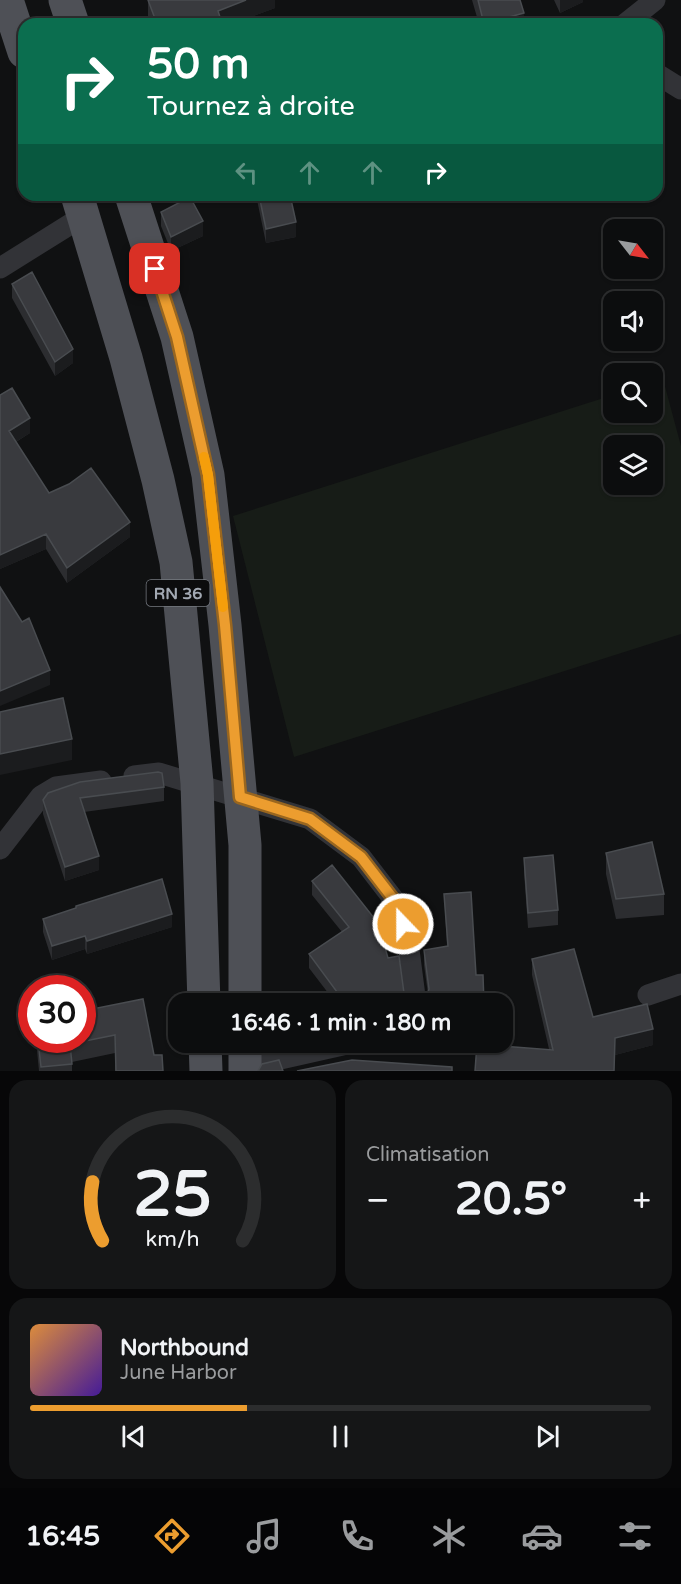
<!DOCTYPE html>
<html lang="fr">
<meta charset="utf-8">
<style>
:root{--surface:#0c0d0e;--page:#151617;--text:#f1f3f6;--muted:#9a9c9e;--line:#2c2d2e;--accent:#ec9d2f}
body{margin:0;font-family:"Varela Round",sans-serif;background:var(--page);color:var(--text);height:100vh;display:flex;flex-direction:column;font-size:22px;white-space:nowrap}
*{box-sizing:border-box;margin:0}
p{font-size:20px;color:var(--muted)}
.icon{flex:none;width:33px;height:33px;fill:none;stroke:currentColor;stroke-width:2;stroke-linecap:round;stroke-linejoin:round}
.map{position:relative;height:1071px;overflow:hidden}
.side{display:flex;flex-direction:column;gap:9px;padding:9px;background:#070708;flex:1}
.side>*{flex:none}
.top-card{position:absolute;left:18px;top:18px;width:645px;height:183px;border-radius:18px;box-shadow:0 2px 4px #0004,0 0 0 2px var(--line);background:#0b6e4f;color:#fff;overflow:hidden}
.needle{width:39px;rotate:121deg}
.buttons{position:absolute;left:603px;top:219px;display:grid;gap:12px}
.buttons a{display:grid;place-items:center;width:60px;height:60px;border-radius:12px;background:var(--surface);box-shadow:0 2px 4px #0004,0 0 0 2px var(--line);font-size:30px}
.speed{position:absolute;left:18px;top:975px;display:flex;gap:12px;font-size:30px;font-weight:700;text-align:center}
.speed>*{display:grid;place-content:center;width:78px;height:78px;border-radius:50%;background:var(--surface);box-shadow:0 2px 4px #0004,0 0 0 2px var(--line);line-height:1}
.speed .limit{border:9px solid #d22;background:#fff;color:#111}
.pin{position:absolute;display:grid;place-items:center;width:51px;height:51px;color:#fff;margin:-26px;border-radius:12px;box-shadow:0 3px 9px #0006}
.me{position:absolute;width:66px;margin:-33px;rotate:338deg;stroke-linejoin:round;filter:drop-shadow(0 0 4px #0008)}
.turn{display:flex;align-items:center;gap:21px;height:126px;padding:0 30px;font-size:27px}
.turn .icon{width:78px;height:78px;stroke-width:2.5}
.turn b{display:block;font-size:42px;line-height:51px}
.lanes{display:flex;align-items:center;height:57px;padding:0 30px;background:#0003;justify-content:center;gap:30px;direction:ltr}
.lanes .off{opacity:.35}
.big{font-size:45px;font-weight:800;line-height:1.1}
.side .widget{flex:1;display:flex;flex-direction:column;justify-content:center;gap:9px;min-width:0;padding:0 21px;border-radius:18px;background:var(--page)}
.side .dial{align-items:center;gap:0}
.dial svg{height:156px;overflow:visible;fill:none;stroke:var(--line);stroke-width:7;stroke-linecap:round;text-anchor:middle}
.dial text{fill:var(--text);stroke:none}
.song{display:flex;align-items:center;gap:18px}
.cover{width:72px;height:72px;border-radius:9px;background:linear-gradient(135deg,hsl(30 70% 55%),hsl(260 70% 35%))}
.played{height:6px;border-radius:3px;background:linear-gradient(90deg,var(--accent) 35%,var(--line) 35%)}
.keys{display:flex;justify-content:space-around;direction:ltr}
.heat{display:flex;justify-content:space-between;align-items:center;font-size:33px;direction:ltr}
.side .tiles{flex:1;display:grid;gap:9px;grid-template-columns:1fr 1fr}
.widget:last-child{grid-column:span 2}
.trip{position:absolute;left:168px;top:993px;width:345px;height:60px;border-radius:18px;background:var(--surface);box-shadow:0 2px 4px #0004,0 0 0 2px var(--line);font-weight:800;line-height:60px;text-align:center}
.dock{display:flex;height:96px;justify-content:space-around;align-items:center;background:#050506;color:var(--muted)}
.dock .icon{width:42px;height:42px}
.dock .current{color:var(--accent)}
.dock b{font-size:27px;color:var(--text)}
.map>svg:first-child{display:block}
.green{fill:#171c17;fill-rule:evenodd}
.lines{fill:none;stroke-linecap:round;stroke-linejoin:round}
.minor{stroke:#323337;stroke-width:21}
.primary{stroke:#4e5056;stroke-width:33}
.wall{fill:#2c2d30}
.shaded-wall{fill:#1b1c1e}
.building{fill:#393a3e;stroke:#494c50;stroke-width:1.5}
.route-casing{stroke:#99661f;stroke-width:15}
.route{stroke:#ec9d2f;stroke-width:10}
.slow{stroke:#f59e0b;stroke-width:10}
.labels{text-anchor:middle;stroke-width:6;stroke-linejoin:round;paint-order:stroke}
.shield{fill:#0c0c0d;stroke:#757980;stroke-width:1.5}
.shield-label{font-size:16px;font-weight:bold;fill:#a2a8b2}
</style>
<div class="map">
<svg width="681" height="1071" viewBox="0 0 681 1071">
<rect width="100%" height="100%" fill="#101112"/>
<!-- green -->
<path class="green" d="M663,379L681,446V634L294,757L233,516L613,395L614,412H652L653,383ZM614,446H652V484H614Z"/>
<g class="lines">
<!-- minor -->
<path class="minor" d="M625,24L655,0
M657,74L681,89
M0,268L85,215
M134,776L159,773L310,819L361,857L398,905L408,942L416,1004
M0,849L41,796L56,787L101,781
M648,995L681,984
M245,1067L356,1042"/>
<!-- primary -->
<path class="primary" d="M7,0L24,52
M65,0L73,24
M77,195L126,358L158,480L176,562L197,783L204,1004
M131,195L177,337L208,475L225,625L245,845V1004
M205,1042L206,1071
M245,1042V1071"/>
</g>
<!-- wall -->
<path class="wall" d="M148,0H275V8L232,24H150L148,18Z
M472,0H520L524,24H479Z
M554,0H583V2L560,13Z
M256,195H290L296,237L266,243Z
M161,212L203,236L171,251L161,226Z
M12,284L73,363L55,376L12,298Z
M0,395L30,433L16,442L49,493L130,537L67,583L46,549L0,569Z
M164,787V801L84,812L99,870L65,881L43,814V800Z
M606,853L664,894V915L616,919L606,874Z
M524,858L558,910V925L528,928L524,872Z
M312,881L388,958L406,999L415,1004L335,1002L309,968V954L342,932L312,895Z
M444,894L476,975L484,1004H422V1001L428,994L424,965V950L447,946Z
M76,906L172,927L87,954L85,949L52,960L43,932V919L76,908Z
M532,959L593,1017L653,1045L615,1055L549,1049L532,975Z
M82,1011L154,1055L163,1071H115V1053L72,1062V1071H39L36,1040H82Z"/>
<!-- shaded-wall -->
<path class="shaded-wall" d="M246,0H275V8L232,24H212L218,11Z
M560,0H583V2L560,13Z
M524,13V24H484Z
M203,221V236L171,251V237Z
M296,222V237L266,243V229Z
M73,349V363L55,376V362Z
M30,418V433L9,446V431Z
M130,522V537L67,583V568Z
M46,534V549L0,569V555Z
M50,670V685L0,706V691Z
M72,739V760L0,775V754Z
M99,856V870L65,881V867Z
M172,914V927L87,954V941Z
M85,936V949L52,960V946Z
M653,1029V1045L615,1055L614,1071L615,1038Z"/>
<!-- building -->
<path class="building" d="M148,0H246L218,11L221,20L212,24H157Z
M478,0H520L524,13L484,24Z
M259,195H290L296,222L266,229Z
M190,197L203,221L171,237L161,212Z
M32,272L73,349L55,362L12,284Z
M12,388L30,418L9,431L49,493L69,484L91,468L130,522L67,568L46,534L0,555V395Z
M0,587L22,622L29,618L50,670L0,691Z
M63,698L72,739L0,754V712Z
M158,772L162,773L164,787L80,798L99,856L65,867L43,800L48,793L80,782Z
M652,842L664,894L616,899L606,853Z
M553,855L558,910L528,913L524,858Z
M332,865L378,923L388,958L399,956L404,993L406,999L415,1003L330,1004L343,1000L309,954L349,927L312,881Z
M162,879L172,914L87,941L85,936L52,946L43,919L76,908V906Z
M471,892L476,975H483L484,1004H455V996L422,1001L427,995L429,989L424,950L448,946L444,894Z
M574,949L593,1017L647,1004L653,1029L615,1038L614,1071H475L477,1044L553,1050L532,959Z
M143,999L154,1055H162L163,1071H116L115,1035L70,1044L72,1064L41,1067L38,1040H82V1011Z
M279,1060L283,1071H258L262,1064Z
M352,1060L452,1067V1071H297Z"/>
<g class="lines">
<defs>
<path id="route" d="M155,269L177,337L208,475L225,625L240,797L310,819L361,857L398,905L403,924"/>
</defs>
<!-- route casing -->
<use href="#route" class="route-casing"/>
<!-- route -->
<use href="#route" class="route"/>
<!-- slow -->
<path class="slow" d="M204,457L208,475L223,607"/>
</g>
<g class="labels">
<!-- shield labels -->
<rect class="shield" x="146.5" y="580" width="63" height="26" rx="4.5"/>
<g class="shield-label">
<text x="178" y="599">RN 36</text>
</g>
</g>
</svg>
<div class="buttons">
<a><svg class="needle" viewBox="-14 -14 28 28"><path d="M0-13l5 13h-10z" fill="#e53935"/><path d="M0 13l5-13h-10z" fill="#9a9c9e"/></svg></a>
<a><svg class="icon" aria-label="sound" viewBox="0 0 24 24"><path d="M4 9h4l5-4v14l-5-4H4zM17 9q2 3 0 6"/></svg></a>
<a><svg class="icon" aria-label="search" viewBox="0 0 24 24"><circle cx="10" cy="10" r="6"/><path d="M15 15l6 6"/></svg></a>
<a><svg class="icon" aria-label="layers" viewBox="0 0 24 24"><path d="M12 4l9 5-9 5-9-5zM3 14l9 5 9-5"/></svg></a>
</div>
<div class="speed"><div class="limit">30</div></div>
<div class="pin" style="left:155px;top:269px;background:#d93025"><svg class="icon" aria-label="arrive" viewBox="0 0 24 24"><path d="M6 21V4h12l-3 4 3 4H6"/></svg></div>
<svg class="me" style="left:403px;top:924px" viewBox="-20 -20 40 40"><circle r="17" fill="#ec9d2f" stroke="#fff" stroke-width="3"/><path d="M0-11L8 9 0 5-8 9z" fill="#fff"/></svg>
<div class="trip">16:46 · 1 min · 180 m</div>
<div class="top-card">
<div class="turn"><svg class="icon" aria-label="right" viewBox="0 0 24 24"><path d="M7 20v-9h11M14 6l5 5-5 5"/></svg><div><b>50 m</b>Tournez à droite</div></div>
<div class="lanes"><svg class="icon off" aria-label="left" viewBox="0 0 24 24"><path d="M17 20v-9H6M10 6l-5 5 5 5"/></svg><svg class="icon off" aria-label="ahead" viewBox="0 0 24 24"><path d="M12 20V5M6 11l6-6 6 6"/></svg><svg class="icon off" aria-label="ahead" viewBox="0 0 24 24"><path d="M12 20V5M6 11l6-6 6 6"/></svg><svg class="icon" aria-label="right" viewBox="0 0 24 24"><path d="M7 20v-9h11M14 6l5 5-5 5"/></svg></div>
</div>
</div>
<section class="side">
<div class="tiles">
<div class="widget dial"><svg viewBox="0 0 100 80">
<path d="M14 69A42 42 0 1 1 86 69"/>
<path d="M14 69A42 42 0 0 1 9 39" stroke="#ec9d2f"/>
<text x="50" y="56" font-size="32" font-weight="700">25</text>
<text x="50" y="72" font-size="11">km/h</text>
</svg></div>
<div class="widget"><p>Climatisation</p>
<div class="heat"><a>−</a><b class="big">20.5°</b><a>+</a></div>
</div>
<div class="widget">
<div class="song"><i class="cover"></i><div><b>Northbound</b><p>June Harbor</p></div></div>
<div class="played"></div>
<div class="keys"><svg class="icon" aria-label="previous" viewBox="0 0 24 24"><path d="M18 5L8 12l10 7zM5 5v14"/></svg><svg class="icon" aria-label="pause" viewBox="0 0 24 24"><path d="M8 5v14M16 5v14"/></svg><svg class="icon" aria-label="next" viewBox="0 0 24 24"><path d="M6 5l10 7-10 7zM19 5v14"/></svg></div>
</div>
</div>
</section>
<nav class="dock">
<b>16:45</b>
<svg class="icon current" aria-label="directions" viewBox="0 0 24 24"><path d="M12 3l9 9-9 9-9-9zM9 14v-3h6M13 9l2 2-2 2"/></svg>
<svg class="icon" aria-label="music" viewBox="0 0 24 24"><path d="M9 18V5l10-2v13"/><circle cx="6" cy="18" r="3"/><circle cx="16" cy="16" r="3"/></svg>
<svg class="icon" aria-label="phone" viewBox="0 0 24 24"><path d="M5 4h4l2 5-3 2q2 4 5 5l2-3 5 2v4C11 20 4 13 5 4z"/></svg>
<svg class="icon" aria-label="climate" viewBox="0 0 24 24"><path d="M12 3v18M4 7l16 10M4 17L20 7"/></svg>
<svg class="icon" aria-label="car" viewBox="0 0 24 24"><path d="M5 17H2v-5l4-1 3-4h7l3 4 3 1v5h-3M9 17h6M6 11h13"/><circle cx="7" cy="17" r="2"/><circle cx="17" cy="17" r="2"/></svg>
<svg class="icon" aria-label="filters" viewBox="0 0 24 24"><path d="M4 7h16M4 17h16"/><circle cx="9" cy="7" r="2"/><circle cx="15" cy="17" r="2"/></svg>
</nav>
